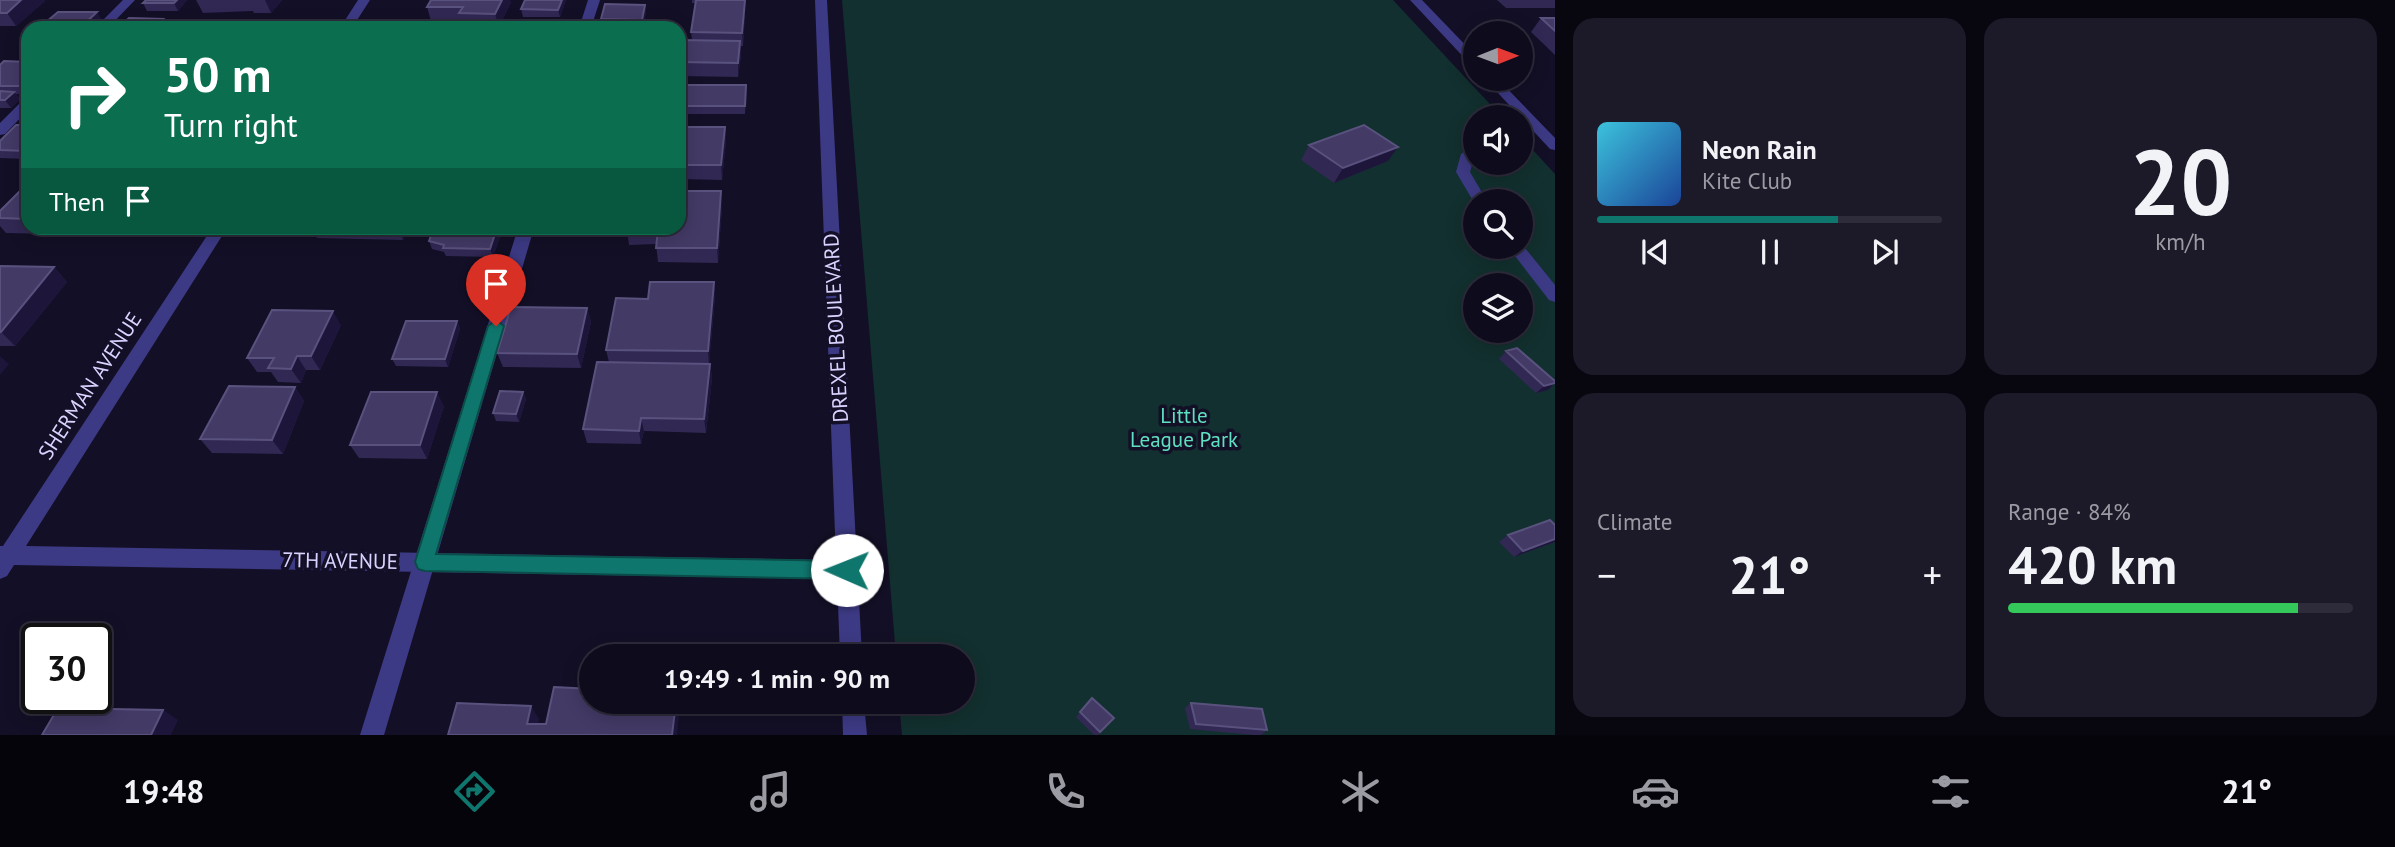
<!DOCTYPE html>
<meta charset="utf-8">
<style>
:root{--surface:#0e0b1c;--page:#1c1929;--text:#f1f3f6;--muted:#9b9ba3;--line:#2e2b3b;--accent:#0f766e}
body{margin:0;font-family:"PT Sans",sans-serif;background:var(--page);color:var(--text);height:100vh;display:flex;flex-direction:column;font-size:26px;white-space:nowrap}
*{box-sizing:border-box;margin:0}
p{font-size:23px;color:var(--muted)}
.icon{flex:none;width:38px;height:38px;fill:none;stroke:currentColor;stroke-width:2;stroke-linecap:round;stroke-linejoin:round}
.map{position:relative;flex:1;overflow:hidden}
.panel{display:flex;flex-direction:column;gap:18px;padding:18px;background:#08060f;width:840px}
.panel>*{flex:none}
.banner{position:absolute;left:21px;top:21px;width:665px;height:214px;border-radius:21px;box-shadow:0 4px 18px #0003,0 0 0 2px var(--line);background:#0b6e4f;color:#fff;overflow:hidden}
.needle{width:46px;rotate:89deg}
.tools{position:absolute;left:1463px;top:21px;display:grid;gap:14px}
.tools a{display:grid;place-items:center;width:70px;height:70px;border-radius:50%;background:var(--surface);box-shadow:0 4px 18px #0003,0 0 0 2px var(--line);font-size:35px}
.speed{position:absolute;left:21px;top:623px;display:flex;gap:14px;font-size:35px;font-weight:700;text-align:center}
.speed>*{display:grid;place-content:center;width:91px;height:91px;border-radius:50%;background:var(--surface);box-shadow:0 4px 18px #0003,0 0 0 2px var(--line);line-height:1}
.speed .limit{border:4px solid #111;border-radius:10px;background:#fff;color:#111}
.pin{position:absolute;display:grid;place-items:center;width:60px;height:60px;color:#fff;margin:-72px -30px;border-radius:50% 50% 50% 0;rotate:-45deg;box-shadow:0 0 7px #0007}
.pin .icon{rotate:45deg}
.me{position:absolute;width:77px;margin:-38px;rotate:271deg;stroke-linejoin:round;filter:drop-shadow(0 0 5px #0008)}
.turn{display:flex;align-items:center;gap:24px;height:147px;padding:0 28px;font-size:32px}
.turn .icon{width:91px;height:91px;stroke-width:2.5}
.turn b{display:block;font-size:49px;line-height:60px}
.then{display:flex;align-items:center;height:66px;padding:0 28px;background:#0003;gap:14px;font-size:26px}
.big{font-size:52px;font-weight:700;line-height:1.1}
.panel .widget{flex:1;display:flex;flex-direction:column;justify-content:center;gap:10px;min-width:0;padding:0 24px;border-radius:21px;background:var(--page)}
.panel .dial{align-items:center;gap:0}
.dial b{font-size:91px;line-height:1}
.song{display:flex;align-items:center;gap:21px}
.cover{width:84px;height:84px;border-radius:10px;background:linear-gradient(135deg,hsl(190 70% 55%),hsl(220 70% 35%))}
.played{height:7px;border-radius:4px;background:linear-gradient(90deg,var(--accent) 70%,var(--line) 70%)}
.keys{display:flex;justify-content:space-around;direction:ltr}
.heat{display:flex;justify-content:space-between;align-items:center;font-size:38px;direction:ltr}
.charge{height:10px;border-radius:5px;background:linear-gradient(90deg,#34c759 84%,var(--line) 0)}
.panel .tiles{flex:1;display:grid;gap:18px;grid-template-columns:repeat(2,1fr)}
.trip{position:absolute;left:579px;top:644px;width:396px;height:70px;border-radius:35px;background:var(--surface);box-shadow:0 4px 18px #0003,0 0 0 2px var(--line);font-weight:700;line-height:70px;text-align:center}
.tab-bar{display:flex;height:112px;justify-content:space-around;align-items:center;background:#06040b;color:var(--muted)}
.tab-bar .icon{width:49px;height:49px}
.tab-bar .current{color:var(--accent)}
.tab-bar b{font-size:32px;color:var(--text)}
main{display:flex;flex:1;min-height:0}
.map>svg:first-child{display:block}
.green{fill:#12302f;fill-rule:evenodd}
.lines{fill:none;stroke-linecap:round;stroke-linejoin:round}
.service{fill:#3d3a85;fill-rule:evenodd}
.minor{fill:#3d3a85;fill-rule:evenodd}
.wall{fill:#312854}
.shaded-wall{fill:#1d163a}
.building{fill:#433a66;stroke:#5a527e;stroke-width:2}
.route{fill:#0f766e;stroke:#0a4d48;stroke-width:2}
.labels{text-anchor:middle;stroke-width:7;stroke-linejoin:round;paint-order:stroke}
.street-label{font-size:21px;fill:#d9d4ff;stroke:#130f26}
.park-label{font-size:21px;fill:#5fe0c0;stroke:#130f26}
</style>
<main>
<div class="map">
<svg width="1555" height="735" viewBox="0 0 1555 735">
<rect width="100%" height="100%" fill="#130f26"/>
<!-- green -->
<path class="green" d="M842,0H1393L1502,117H1475V163H1521V137L1555,174V735H902L899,702H962V656H896ZM1475,201H1521V247H1475ZM1475,285H1521V331H1475Z"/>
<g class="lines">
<!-- service -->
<path class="service" d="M123,0H135L108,28H95Z
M588,0H600L591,28H579Z
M28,99V110L5,134L0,135V123L23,100Z
M1532,118L1539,122L1521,130V122Z
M1475,144V155L1470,172L1487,201H1475V204L1456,172L1461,154Z
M518,228H534L384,735H360Z
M1521,243L1555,285V302L1549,300L1508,247H1521Z"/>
<!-- minor -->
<path class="minor" d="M358,0H370L352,28H340Z
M815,0H827L862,656H840L837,579L14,565L7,576L0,579V546H3L212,228H227L26,546L836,560Z
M1410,0H1422L1475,55V66L1471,65Z
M1485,79H1498L1555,138V150L1550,149Z
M842,702H864L867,735H843Z"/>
</g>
<!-- wall -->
<path class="wall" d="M0,0H45V1L16,26H0Z
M146,0H187L178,11H147L143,3Z
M196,0H282L271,13H254L253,11L203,13Z
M566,0L560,17H523L521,9Z
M692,0H745V13L743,46H741V55L738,77L679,76V40H692L691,32L696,3H692Z
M1497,0H1555V8H1506Z
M511,2L499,27H463L461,21H431L427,7Z
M645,5L646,12L643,27H602L601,19Z
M1541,18H1555V55L1531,32Z
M4,61L25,94H16L20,99L11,108H0V65Z
M679,85L746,93L745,114H679Z
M28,125V159L0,158V141Z
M679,127H725L726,141L722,180L679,179Z
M1309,145L1388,161L1334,183L1301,160Z
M28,184V228H106L100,235L6,233L0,226V211Z
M722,206L718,263L658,262L656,244L629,245L627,230Z
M311,228H425L422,235L405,234L403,240L317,238Z
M434,228H503L493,257L446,256L444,252L432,249L429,241Z
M536,228H588L586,236H538Z
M0,266L54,267L67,282L15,346H0Z
M714,282L715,297L709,364H710L712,378L706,433L644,431L641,444L587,443L583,429L609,362L606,350L648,299Z
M587,308L591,322L581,368L503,367L497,353Z
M457,321L460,329L448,367L396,366L392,359Z
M341,325L320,370H306L301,383L278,382L271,372H257L247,358Z
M1506,351L1548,390L1536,393L1499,359Z
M295,387L304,401L283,454L212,453L200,439Z
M523,392L526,399L519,422L496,421L493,413Z
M444,406L427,459L359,458L350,445Z
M1555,525V542L1514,557L1499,542L1508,535Z
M1092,698L1114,718L1098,735H1094L1076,717Z
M1191,703L1267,730L1261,735H1254L1190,729L1185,708Z"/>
<!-- shaded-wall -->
<path class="shaded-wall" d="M21,0H45V1L16,26L7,13Z
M177,0H187L178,11L174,3Z
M265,0H282L271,13Z
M502,0H510L511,2L499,27L495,14Z
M562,0H566L560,17L558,10Z
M745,0V13L743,46L742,33Z
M645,5L646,12L643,27L642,20Z
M97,12L102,20L93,28H80Z
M163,19L167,26L166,28H154Z
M268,21L271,28H262Z
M740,41L741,55L738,77V63Z
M28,78V92L25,94L20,86Z
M14,92L20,99L11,108L5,100Z
M725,127L726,141L722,180L721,165Z
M1398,147L1388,161L1334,183L1343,168Z
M721,191L722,206L718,263L717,248Z
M93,228H106L100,235Z
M398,228H402L405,234L403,240Z
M419,228H425L422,235Z
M497,228H503L493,257L490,249Z
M584,228H588L586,236Z
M54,267L67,282L15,346L1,332Z
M714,282L715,297L709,365L708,351Z
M587,308L591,322L581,368L577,354Z
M333,311L341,325L320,370L311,356Z
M457,321L460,329L448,367L445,359Z
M0,356L9,364L0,375Z
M297,356L306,370L301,383L291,369Z
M710,364L712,378L706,433L704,419Z
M1555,383L1548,390L1536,393L1544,386Z
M295,387L304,401L283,454L272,440Z
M437,392L444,406L427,459L420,445Z
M523,392L526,399L519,422L516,414Z
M641,418L644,431L641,444L639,431Z
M1555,539V542L1514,557L1523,551Z
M676,702H679L680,706L677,735H672Z
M531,706L539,719L536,735L527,724Z
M163,710L178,720L171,735H151Z"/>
<!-- building -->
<path class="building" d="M0,0H21L7,13H0Z
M146,0H177L174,3H143Z
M431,0H502L495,14L459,13L463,7H427Z
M525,0H562L558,10L521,9Z
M696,0H745L742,33L691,32Z
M605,4L645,5L642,20L601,19Z
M58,12H97L80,28H39Z
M129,18L163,19L154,28H118Z
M1541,18H1555V31Z
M219,20L268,21L262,28H211Z
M679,40L740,41L738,63L679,62Z
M4,61L28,62V78L20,86H0V65Z
M679,85H746L745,106H679Z
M0,91L14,92L5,100H0Z
M16,125H28V149L26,151L0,150V141Z
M1364,125L1398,147L1343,168L1309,145Z
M679,127H725L721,165H679Z
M27,184H28V219L0,218V211Z
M679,191H721L717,248H656L658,230H627V228H679Z
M434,228H497L490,249L443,248L444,245L429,241Z
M0,266L54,267L1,332H0Z
M650,282H714L708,351L606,350L616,298L648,299Z
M511,307L587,308L577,354L497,353Z
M272,310L333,311L311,356H297L291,369L268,368L274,358H247Z
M406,321H457L445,359H392Z
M1517,348L1555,381V383L1544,386L1506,351Z
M597,362L710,364L704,419L641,418L639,431L583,429Z
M229,386L295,387L272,440L200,439Z
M500,391L523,392L516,414L493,413Z
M371,392H437L420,445H350Z
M1550,520L1555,525V539L1523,551L1508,535Z
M554,687L592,689V702H676L672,735H448L457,703L531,706L527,724H546Z
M1092,698L1114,718L1100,732L1080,712Z
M1191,703L1262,709L1267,730L1196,724Z
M58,708L163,710L151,735H42Z"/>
<!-- route -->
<path class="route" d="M496,320L504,326L436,554L847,561L854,564L857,570L854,576L847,579L425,571L418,569L415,562L488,326Z"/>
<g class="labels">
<!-- street labels -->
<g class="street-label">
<text transform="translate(836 328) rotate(-93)" y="7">DREXEL BOULEVARD</text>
<text transform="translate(90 386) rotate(-57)" y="7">SHERMAN AVENUE</text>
<text transform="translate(340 561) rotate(1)" y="7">7TH AVENUE</text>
</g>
<!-- park labels -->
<g class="park-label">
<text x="1184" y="423">Little<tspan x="1184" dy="24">League Park</tspan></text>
</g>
</g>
</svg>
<div class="tools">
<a><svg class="needle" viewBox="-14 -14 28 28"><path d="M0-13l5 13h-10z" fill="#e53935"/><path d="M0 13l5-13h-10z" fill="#9b9ba3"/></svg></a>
<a><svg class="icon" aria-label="sound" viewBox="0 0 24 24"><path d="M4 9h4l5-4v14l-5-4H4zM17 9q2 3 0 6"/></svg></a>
<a><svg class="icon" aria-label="search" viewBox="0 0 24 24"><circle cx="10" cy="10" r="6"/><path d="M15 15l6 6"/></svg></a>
<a><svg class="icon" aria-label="layers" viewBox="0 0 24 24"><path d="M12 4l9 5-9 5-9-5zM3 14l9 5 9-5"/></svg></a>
</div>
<div class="speed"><div class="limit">30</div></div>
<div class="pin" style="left:496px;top:326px;background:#d93025"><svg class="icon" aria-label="arrive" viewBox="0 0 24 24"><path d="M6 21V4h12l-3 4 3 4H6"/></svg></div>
<svg class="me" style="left:847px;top:570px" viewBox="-20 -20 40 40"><circle r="19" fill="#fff"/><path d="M0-13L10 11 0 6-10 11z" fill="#0f766e"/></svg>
<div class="trip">19:49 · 1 min · 90 m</div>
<div class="banner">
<div class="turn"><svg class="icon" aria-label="right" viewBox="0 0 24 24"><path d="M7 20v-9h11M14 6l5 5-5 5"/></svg><div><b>50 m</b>Turn right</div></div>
<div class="then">Then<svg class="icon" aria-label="arrive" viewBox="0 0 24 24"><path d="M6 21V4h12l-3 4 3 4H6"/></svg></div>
</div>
</div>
<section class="panel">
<div class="tiles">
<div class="widget">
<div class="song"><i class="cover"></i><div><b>Neon Rain</b><p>Kite Club</p></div></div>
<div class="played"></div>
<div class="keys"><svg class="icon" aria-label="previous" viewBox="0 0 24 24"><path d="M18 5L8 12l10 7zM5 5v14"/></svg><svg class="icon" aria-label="pause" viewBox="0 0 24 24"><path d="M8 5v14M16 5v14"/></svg><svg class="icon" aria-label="next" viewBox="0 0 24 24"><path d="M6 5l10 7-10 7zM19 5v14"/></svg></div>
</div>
<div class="widget dial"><b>20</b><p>km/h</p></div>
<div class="widget"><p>Climate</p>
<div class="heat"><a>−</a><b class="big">21°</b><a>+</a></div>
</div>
<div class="widget"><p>Range · 84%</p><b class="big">420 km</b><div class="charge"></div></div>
</div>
</section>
</main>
<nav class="tab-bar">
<b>19:48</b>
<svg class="icon current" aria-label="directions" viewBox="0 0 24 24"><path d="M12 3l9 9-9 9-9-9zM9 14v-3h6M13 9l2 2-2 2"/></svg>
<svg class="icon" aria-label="music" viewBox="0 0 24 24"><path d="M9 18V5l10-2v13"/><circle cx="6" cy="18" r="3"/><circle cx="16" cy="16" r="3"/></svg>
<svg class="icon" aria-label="phone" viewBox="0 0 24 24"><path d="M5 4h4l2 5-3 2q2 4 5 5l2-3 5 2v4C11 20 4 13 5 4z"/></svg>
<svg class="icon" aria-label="climate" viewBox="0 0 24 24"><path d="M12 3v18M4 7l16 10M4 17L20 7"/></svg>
<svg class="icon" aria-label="car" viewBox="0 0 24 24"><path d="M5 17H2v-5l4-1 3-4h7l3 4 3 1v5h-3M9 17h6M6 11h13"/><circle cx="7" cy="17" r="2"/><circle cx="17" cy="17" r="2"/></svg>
<svg class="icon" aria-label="filters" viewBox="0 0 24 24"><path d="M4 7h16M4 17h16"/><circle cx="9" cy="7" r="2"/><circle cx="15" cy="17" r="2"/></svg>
<b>21°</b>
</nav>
